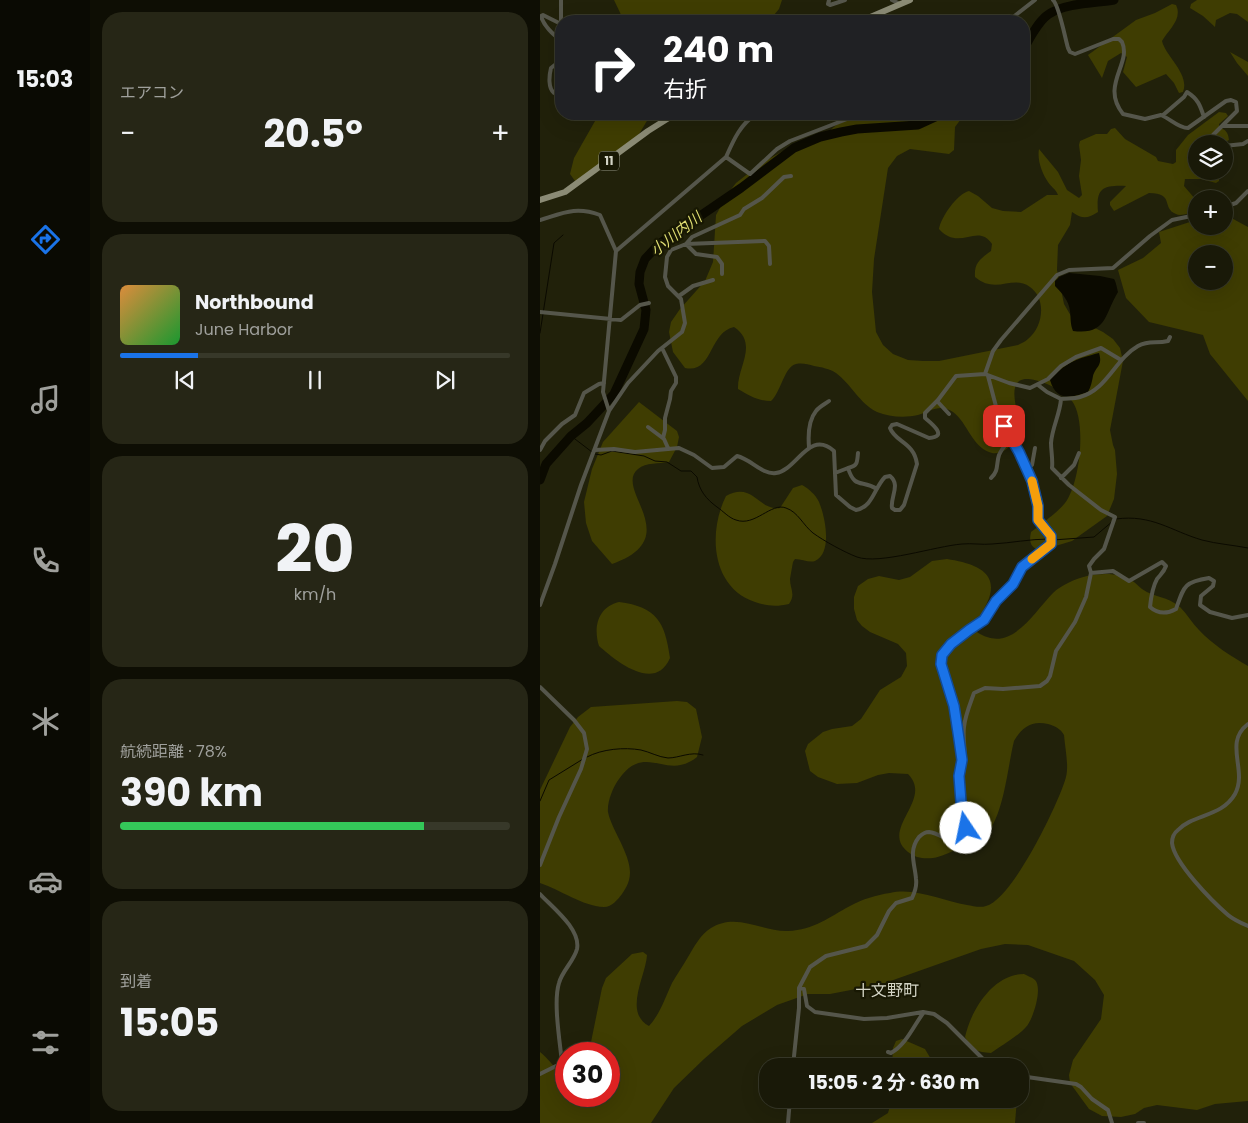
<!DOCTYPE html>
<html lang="ja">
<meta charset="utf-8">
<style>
:root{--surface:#191908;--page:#262616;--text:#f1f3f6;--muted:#9fa09c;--line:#373829;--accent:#1a73e8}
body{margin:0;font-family:Poppins,"Noto Sans JP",sans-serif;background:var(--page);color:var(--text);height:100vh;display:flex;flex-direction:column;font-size:19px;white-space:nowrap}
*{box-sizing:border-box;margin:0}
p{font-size:16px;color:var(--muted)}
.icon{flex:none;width:28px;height:28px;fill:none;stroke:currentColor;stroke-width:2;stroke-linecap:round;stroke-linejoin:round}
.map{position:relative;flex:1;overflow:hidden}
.drawer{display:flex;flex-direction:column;gap:12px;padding:12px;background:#0e0e04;width:450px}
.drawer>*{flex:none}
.guide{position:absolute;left:15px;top:15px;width:475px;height:105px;border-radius:20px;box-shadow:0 5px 20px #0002,0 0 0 1px var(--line);background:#202124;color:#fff;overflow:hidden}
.buttons{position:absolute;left:648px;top:135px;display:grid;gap:10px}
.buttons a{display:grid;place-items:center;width:45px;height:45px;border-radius:50%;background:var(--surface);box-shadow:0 5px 20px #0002,0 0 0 1px var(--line);font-size:25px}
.speed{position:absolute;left:15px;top:1042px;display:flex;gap:10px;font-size:25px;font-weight:700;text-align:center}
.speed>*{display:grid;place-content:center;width:65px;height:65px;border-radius:50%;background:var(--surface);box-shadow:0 5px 20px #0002,0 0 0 1px var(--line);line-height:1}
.speed .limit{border:8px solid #d22;background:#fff;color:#111}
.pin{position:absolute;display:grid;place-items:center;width:42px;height:42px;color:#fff;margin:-21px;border-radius:10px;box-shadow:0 2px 8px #0006}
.me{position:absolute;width:55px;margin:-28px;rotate:349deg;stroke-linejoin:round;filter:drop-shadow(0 0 4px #0008)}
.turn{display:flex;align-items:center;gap:18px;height:105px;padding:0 25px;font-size:22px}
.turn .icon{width:65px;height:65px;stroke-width:2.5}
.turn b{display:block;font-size:35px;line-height:42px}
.big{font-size:38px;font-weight:700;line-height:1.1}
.drawer .card{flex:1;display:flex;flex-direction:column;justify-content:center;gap:8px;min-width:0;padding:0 18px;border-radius:20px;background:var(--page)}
.drawer .dial{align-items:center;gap:0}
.dial b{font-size:65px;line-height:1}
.song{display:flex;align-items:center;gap:15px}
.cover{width:60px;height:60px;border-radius:8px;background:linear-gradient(135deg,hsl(30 70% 55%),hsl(130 70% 35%))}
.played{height:5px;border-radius:2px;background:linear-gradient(90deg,var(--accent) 20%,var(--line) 20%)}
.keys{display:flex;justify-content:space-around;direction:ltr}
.heat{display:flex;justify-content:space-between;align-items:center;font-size:28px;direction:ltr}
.charge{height:8px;border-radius:4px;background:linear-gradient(90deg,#34c759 78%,var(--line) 0)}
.trip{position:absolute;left:219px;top:1058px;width:270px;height:50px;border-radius:20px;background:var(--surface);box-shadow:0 5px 20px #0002,0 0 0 1px var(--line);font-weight:700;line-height:50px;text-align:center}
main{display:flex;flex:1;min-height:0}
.menu{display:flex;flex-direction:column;width:90px;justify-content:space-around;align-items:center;background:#0a0a03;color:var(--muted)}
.menu .icon{width:35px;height:35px}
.menu .active{color:var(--accent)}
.menu b{font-size:22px;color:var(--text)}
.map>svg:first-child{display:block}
.green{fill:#3f3d02;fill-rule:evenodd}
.water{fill:#0b0a00}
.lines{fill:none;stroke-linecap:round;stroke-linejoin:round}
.stream{stroke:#0b0a00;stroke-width:1}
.river{stroke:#0b0a00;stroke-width:9}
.street{stroke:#55564b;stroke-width:4}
.primary{stroke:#8b8b75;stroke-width:6}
.route-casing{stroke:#114b97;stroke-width:12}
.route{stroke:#1a73e8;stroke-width:9}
.slow{stroke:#f59e0b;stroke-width:9}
.labels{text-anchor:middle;stroke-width:4.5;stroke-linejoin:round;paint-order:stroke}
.shield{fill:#181803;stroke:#9b9c8b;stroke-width:1}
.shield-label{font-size:12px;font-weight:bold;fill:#d3d4c5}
.water-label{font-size:15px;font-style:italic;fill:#e1df73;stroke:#181803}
.quarter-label{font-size:16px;fill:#d3d4c5;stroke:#181803}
</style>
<main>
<nav class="menu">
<b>15:03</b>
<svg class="icon active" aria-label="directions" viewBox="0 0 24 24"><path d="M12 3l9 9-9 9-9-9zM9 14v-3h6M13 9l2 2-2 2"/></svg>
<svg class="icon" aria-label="music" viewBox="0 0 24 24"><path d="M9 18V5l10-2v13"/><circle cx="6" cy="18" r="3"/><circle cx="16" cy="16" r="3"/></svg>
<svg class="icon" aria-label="phone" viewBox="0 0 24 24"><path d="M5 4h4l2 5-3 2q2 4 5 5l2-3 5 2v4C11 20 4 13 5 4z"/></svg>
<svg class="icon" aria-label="climate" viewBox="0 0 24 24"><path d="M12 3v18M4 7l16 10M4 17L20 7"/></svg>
<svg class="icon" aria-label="car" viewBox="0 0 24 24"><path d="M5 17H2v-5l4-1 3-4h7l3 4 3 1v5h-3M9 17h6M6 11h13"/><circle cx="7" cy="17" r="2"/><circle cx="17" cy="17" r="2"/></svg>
<svg class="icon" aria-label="filters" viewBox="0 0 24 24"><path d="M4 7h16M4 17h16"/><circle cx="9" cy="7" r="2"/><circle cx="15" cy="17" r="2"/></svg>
</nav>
<section class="drawer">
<div class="card"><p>エアコン</p>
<div class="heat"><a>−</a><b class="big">20.5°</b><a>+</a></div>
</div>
<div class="card">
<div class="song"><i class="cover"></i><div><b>Northbound</b><p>June Harbor</p></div></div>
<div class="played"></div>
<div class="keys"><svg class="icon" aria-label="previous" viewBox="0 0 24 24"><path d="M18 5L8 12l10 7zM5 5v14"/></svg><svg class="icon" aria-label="pause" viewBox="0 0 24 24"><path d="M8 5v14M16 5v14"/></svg><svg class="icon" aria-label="next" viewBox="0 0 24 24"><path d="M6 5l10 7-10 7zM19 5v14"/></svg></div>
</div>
<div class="card dial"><b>20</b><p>km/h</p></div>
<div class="card"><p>航続距離 · 78%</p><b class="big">390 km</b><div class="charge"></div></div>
<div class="card"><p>到着</p><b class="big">15:05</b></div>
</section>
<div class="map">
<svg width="708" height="1123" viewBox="0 0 708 1123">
<rect width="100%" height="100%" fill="#21210a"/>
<!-- green -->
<path class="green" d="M74,0H242L239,9L229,21H84Z
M657,0H708V22L697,14L690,13L676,20L675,27L663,16L650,8L651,4Z
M632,4L636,5C643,19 628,30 622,41C626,57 650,74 643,92L639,93L634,83L626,74L596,87L583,72L587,57L581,53L568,61L562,78L548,55L596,20L615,13Z
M690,52L708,62V76L697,63Z
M679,112L686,113L688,116L679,124V127C686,130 688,132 689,140L682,144H656V171H679V181L676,183L661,179H645L644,186L656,200V211C651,212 641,217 636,214C621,208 635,193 609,193L574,211L570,205V202L586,186C562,185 556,189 558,212C547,219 542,219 532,212L530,225L518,245L517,270L524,304L531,316L563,332L573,339L580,348L583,361L570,430L573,445L575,450L577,474L574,499L567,516L532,541L499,551C490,546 489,542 491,532C501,524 517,513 525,503C540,484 547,421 532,401C523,390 502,380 488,379C466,378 477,407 478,419C478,430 476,439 469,447C464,452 458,454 452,453C432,448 428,423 413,412C401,403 390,411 378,415C365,418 349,417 337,412C319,403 311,384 296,373C290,369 281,367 274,366C268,364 262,363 256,364C244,367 241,392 231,401C218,401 210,396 198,389C197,367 219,344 194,327C169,332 173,374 145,368L133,352L129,332L131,322L140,309L165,281L173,262L176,215L189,192L196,183L220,164L243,151L265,147L281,139L308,114H432L421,119L415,127L414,150L409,154L370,149L357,156L348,168L334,259L332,292L336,332L343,345L353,354L368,360L383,361H399L478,345C481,343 485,342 488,339C503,327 507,299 490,287C473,274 456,295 435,277C434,263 440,259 451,251L452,244C438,222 419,252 399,229C401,217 417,194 429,191L438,196L452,208L463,211L481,212L507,195H518C516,189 511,187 508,182C502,173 497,160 499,149L518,172L527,190L539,198L542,195L539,176L541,160L539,145L540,141L556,134H567L571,129L575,128L585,139L616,157L618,161L633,164L636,162V150L648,135Z
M59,114H111L95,141L42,181H35L30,174L34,158Z
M684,214L708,227V401L670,354L663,335L609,322L586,298L578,270L603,258L621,243L619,232L656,220V226H684ZM656,254H684V281H656Z
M99,402L137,431L139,437L137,447L129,462C119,464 106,462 98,469C73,489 147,538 72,564L52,541L46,523L44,502L52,469L63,442Z
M262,485C269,489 276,495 279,502C285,516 293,553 275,561C269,563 262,559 255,559L253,562C252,567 251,573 250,579C250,589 256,594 249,604C236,607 227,606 215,602C171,587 168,532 186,496C213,481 218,511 240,508L253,488Z
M407,559C432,563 462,571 447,603C442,613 437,621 437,632C471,655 493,613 513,593C521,585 535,579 547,576C563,573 579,572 594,582C597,584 599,587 602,589C615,598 627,596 640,607C647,614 652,623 659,630C673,645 691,656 708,666V1101L675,1104L657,1110L617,1105L604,1108L595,1114L581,1117L562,1116L549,1109L530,1083L529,1075L533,1060L561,1019L564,995L555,980L534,961L488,945L465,944L441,949L342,984L290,994H268L237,1005L202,1026L164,1059L134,1088L111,1123H0V1052C13,1063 26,1079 26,1096H69V1054H49L50,1047L62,988L66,978L92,954L103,952L107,955C106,976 83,1012 109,1026C120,1014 125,998 132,983C137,974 143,966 148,957C154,947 160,935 171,928C197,912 222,932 248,931C274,930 289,917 310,906C323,899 336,895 350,893C375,887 403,901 427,905C433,906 440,908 446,906C472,900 519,803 526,777C529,765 525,748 524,735C521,729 515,726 508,724C492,720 482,727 474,741C467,769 464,819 443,838C436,844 426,846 418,849C410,852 401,857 393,858C384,859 375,858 368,852C339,829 394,800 368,774L349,773L338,775L317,783L297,784L278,777L270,771L265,751L268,744L283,732L292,729L312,726L321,719L340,690L361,677L367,666L366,653L358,644L330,632L322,626L317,620L314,609V597L318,586L328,579L339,576L359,580L370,577L392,561Z
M79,602C117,607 125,622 130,658C115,693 76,661 59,646C53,627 58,607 79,602Z
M137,701L147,702L156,709L162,737L157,757C126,782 106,741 79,779C73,787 67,802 68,812C72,832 95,859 89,880C88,885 85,889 82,894C78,899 72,907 64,907C42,906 21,890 0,883V790L30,727L38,717L51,707Z
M484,974C487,976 492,977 495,980C503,988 493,1020 486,1027C478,1036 461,1046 451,1053C437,1052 432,1050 425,1037C431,1010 453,974 484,974Z
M362,1039L385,1049L395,1066H352L353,1048L356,1041Z
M352,1099H477L475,1123H332L348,1113Z"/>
<!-- water -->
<path class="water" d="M529,273L560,276L574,279C576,282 577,288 578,292C564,315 567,335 533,331C530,323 531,319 530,311C529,301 522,293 515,286V281L519,277Z
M559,353C563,366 556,366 553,376C552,381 551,387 548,392C532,397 517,403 510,380C526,362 536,359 559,353Z"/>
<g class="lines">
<!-- stream -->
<path class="stream" d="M0,333L14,243L23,235
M31,436L52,452
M55,454L61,455L72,451L104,456L115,461L127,462L141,471H151L157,477C159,490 166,499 177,507C183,511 189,518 196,520C215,527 231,502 246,508C258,512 263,525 273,533C284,541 304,552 317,557C339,565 396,546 422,544C432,543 442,545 452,544C471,543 490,539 509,539
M576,519C612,514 631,531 662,540C677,544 693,545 708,548
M513,540L554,537L573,521
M47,757C62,749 84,747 101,750C110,752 118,757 128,758C139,758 151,751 163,755
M0,801L9,780L43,759"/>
<!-- river -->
<path class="river" d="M484,48C491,37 498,21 509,14C525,3 556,3 574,0
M0,480L6,464L31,436L47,423L74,394L104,329L106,310L99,284L100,272L105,259L119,244L201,188L254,148L280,137L301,132L317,129L378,125L402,114"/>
<!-- street -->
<path class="street" d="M21,0V21
M289,0L288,4L290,5L305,0
M352,0L360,4
M513,0C519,5 525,38 528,48L530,52L535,54L573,39H579L582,42C592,64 560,85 583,114L605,119L621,115C631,119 638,128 648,128L686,101L691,100L696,102L697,111L673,135V144
M468,21L495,0
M21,22L19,23L3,15L1,16C3,24 13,36 21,39
M21,60L11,68C9,76 8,88 14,93H21
M623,115L644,97L647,92C658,99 660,105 664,117
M682,126H708
M684,146L703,144L708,141
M186,157L210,174L237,149L250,141L320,114
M684,207L696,203L708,191
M0,220C23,213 36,206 60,215L76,251L63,392L69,411
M76,251L186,157C194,139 200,125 216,114
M182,274V264L177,257L156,254L146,244L152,237L200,215L204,209L222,198L244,177L251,176
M139,296L153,286L173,280
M0,312L81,320L100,305L109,303
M122,348L136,377V383L131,391L130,399L125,418V430L123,438
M445,374L453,351L461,340L517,275L529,270L573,268L610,236L632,220L656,215
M521,399C527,398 534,399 540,397C567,390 575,359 598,346C609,340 616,344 628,341L630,337
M397,401L409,414
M108,427L124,439L128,448
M269,447C268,435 268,421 276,411C279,407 285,404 289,401
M0,450L5,441L22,424L35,415L44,393L59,384L64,383
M55,450L74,449L95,452L139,448L154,455L172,468L184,467L197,456C211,459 222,475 236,473C257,470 269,429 294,451L296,495L310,507L316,510C333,507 334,488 345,477L350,476C361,485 350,497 352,508L355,510H360L364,505L377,464C374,442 355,442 350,428L352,425L357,424L389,438C409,437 391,423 385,418V413L398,400L416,376L445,374L469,383L490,388L508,379L521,366L536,357L561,348L581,360
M308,468C318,466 317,462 318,453
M486,468L492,465L495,448
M295,473L308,468C315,490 322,479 337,489
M451,478C459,471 456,464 459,455C462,448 467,443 471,438
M521,478L534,465L539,453
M551,573L573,571L589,581L622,562L626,566C624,572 621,574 617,579C612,588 611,597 610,607C618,614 627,614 636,609C644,586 644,582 669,578L674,581L673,586L661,596L660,605L670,612L692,618L708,615
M0,605L15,564L41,485L69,411L88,383L118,351L142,332L145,323L141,299L128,286L125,277L127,257L131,250L146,244L225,241L229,246L230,264
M0,687L34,720L44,733L47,749L41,769L19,817L0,865
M708,724C683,743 708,770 695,794C682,817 653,814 638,830C634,833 632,838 632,843C634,863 673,902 688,915C694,920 701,923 708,926
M420,774C429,759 422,743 424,727C425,716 430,704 434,693L445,688L463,689L500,686L507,681L510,676L516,651L535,622L546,597L551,573L549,566L554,559L564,549L575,517L561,510L529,485L512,468C513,459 511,451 511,443C512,428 520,414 521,399L507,392L498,385
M0,894C12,907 41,929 37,949C34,961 22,971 19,983C13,1002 20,1042 22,1063L0,1074
M259,988L264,989L267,1006L275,1012L324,1019L347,1018L383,1012L394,1014L407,1023L450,1066
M348,1052L351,1053C366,1045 374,1025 384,1012
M253,1066L259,1008V988L270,967L286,956L326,946L337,935L349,911L356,903L372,898C375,892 377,886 376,879C375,864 368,851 379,837C382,834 385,832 389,832C401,833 410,845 423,842L426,828L421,802L419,776L422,760L414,706L401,664L402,655L411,644L429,630L444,620L456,601L473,584L482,567L511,544V536L498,519V507L492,481L479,451L458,414L448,376
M480,1076L536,1084L541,1087L552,1099L568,1110L572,1123
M248,1123L250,1099
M598,1123H604"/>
<!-- primary -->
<path class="primary" d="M321,21L370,0
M0,200L25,192L108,131L135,114"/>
</g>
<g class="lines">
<defs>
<path id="route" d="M426,828L421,802L419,776L422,760L419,739L414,706L401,664L402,655L411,644L429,630L444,620L456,601L473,584L482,567L511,544V536L498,520V506L492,481L479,452L464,426"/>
</defs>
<!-- route casing -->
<use href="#route" class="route-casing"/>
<!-- route -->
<use href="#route" class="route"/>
<!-- slow -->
<path class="slow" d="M492,481L498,506V520L511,536V544L492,559"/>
</g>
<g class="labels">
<!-- shield labels -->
<rect class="shield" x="59" y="151.5" width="20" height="19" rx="4"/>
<g class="shield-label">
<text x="69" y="165">11</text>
</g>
<!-- water labels -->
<g class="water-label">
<text transform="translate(136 234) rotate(-38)" y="5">小川内川</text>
</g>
<!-- quarter labels -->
<g class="quarter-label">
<text x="347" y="996">十文野町</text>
</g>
</g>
</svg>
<div class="buttons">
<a><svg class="icon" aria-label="layers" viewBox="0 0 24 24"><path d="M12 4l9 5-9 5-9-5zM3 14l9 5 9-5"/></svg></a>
<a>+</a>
<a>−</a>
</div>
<div class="speed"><div class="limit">30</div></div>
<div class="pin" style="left:464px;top:426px;background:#d93025"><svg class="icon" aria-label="arrive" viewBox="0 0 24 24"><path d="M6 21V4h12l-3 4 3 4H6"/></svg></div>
<svg class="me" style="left:426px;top:828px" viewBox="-20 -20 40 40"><circle r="19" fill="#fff"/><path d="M0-13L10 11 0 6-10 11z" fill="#1a73e8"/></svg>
<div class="trip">15:05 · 2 分 · 630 m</div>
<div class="guide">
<div class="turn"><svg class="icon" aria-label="right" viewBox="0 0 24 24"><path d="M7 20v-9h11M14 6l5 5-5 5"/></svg><div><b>240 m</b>右折</div></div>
</div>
</div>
</main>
